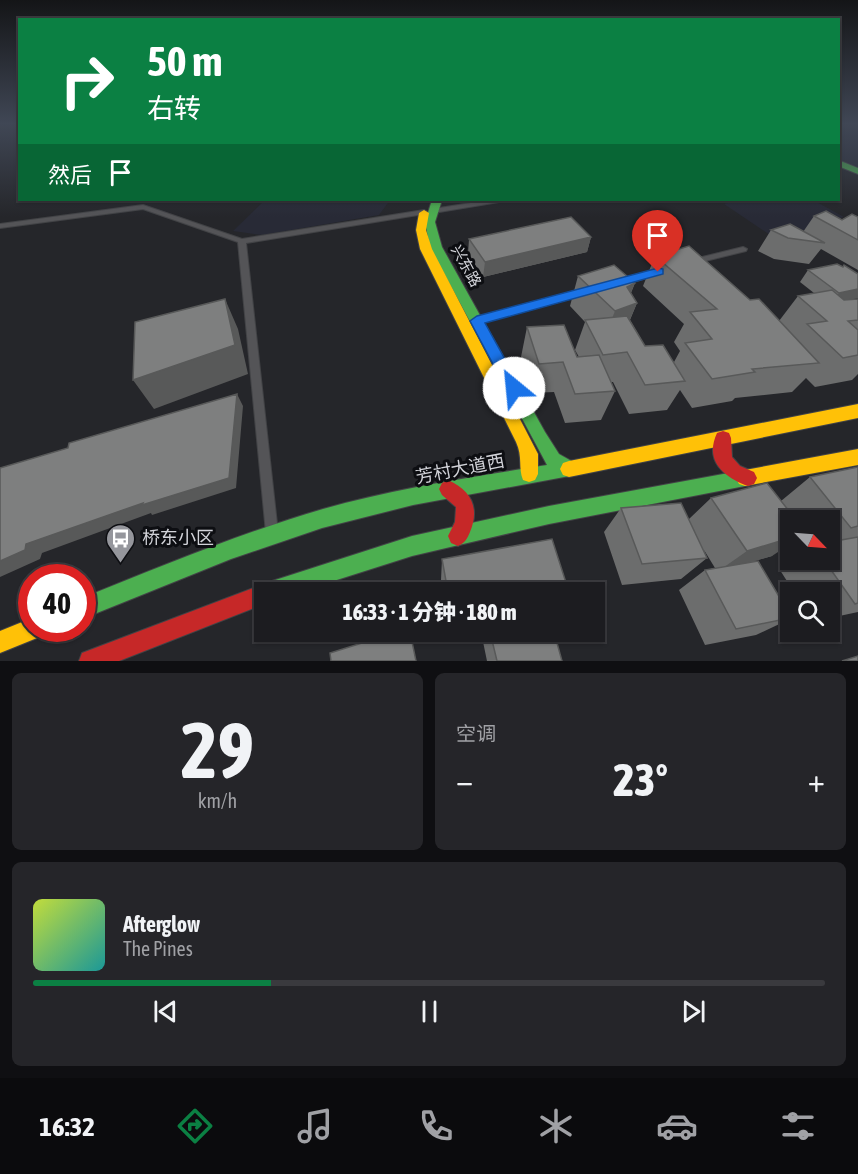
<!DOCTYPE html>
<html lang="zh">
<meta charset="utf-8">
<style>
:root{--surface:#1c1c20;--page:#252529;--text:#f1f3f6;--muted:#a0a1a5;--line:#3a3a3e;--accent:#0b8043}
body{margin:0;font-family:"Asap Condensed","Noto Sans SC",sans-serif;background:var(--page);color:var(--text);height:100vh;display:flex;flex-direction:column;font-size:22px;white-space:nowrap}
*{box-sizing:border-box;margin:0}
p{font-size:20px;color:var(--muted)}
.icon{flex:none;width:33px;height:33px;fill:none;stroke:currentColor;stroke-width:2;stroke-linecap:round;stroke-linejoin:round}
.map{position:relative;height:661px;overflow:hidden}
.panel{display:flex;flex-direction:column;gap:12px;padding:12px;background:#0f0f12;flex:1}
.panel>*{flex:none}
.top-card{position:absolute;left:18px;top:18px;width:822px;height:183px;border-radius:0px;box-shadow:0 2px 4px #0004,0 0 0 2px var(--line);background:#0b8043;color:#fff;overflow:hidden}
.needle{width:39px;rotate:115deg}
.buttons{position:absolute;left:780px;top:510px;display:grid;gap:12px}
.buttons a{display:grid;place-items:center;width:60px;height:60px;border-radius:0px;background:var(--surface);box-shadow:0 2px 4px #0004,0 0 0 2px var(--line);font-size:30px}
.speed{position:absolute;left:18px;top:564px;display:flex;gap:12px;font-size:30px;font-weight:700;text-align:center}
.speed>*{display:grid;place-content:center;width:78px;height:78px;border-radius:50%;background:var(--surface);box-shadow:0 2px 4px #0004,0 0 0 2px var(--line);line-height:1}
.speed .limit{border:9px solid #d22;background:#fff;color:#111}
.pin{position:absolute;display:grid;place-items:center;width:51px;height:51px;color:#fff;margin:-62px -26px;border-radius:50% 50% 50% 0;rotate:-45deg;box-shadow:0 0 6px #0007}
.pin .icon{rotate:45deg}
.me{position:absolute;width:66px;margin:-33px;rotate:332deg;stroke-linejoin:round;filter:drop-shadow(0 0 4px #0008)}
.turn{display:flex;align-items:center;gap:21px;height:126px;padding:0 30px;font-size:27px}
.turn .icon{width:78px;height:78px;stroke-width:2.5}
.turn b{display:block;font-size:42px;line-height:51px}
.then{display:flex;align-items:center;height:57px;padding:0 30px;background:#0003;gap:12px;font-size:22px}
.big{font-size:45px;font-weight:800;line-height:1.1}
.panel .widget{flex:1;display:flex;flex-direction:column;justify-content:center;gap:9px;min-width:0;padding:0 21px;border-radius:9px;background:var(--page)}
.panel .dial{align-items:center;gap:0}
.dial b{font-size:78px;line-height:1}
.song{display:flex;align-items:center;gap:18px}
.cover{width:72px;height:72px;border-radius:9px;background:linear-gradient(135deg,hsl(70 70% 55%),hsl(180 70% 35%))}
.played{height:6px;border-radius:3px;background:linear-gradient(90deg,var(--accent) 30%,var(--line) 30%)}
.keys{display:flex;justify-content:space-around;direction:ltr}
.heat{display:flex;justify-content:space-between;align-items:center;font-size:33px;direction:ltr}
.panel .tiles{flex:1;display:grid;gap:12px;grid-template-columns:1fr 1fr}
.widget:last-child{grid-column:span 2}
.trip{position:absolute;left:254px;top:582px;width:351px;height:60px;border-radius:0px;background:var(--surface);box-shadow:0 2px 4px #0004,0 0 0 2px var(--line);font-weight:800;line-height:60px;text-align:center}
.menu{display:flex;height:96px;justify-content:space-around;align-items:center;background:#0b0b0d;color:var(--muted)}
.menu .icon{width:42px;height:42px}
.menu .active{color:var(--accent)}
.menu b{font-size:27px;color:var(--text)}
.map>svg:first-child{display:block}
.built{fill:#282a36}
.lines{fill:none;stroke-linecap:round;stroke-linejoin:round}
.street-casing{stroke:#424346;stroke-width:2}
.fast-casing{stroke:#424346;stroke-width:2}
.slow-casing{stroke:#424346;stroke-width:2}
.jam-casing{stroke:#424346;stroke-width:2}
.street{fill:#545457;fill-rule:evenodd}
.fast{fill:#4caf50;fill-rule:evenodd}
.slow{fill:#ffc107;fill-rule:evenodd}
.jam{fill:#c62828;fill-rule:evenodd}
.wall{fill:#6c6d6d}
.shaded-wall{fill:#585959}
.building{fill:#7e7f7f;stroke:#585959;stroke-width:1.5}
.route{fill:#1a73e8;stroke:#114b97;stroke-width:1.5}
.labels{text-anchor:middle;stroke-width:6;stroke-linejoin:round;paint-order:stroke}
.street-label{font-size:15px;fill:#d2d3d9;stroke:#0d0e12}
.near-street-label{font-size:18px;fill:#d2d3d9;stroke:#0d0e12}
.near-poi-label{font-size:18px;fill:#d2d3d9;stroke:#0d0e12;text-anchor:start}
</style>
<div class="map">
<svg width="858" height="661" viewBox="0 0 858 661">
<rect width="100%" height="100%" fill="#25262a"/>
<!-- built -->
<path class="built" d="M839,124H858V167L839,159Z
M265,200H390L379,215L262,235L233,231Z
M738,200H813L844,217L776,239L724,204Z"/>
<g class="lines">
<defs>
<path id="street" d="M490,200H502L499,202L433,213L430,211L433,209Z
M143,205L242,239L424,210L427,212L424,214L246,243L278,533L277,538L272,539L267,538L266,533L238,242L143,209L0,228V224Z
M743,247L747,249L746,251L693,264L689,262L690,260Z
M659,269H662L663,271L662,273L621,286L617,283L618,281Z
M584,289L587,290L588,292L587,294L477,324L473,321L477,318Z"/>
<path id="fast" d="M838,160L858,168V174L838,166Z
M432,200H442L435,222L442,247L545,432L559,454L575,463L578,469L575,475L413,505L322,528L231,559L82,619V598C162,566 241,533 323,509C396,488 472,477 547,465L430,247L425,222Z
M745,470L751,472L754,478L751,484L745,486L549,524L412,556L299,592H264V600L259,592L262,585L269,582L412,536L549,506Z"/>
<path id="slow" d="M424,210L429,213L426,230L432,249L538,454V474L535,480L529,482L523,480C518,468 523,457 516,442L420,249L416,230L419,213Z
M858,404V418L569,477L563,475L560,469L563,463L569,461Z
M858,449V465L745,486L739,484L736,478L739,472L745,470Z
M32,618V628H45L42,636L0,653V631Z"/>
<path id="jam" d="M723,431L729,433L731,438L732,457L740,466L754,472L757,478L754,484L748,486C724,477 704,461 717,433Z
M448,480C471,490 480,508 470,532C467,539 465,543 458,546L451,543L448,536L455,522L456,507L442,495L439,489L442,483Z
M264,584L271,587L274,592H264V604L119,661H79L82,653Z"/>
</defs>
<!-- street casing -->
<use href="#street" class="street-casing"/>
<!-- fast casing -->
<use href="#fast" class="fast-casing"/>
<!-- slow casing -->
<use href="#slow" class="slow-casing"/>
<!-- jam casing -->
<use href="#jam" class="jam-casing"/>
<!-- street -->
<use href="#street" class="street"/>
<!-- fast -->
<use href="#fast" class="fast"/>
<!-- slow -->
<use href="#slow" class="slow"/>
<!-- jam -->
<use href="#jam" class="jam"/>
</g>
<!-- wall -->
<path class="wall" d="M814,216L842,220L858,217V270L821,249L809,264L774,259L758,251L771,230L803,232Z
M591,237L587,252L483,277L468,254L469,239Z
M655,256L750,300L779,321L798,296L814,293L800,282L808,270L852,299H858V374L852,380L815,387L806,378L792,392L735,398L732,401L692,408L680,390L667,410L629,414L613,382H611L615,391L601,420L565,423L554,392L532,393L521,357L527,327L577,357H579L575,350L585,322L570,306L578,276L635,283L631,293L637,303L630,320L645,346L674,362L680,351L674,342L684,324L643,286Z
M858,467V612L830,618V592H794L778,567L790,559L830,560V520H790L772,556L754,561L790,619L756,635L705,645L679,590L705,570L715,568L704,550L707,558L681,579L622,585L604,532L621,508L689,519L711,498L781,501L810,477Z
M442,559L569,592H443L441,580Z
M481,632H554L562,661H487Z"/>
<!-- shaded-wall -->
<path class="shaded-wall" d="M591,237L587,252L483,277L485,262Z
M635,283L624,308L637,303L624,333L603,341L615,311L627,287Z
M858,289V298L829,305L839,293Z
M225,299L238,329L248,374L154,409L133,380Z
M237,394L243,406L236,488L152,515L151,513L42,553L40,559L0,577V561L26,544Z
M790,538V544L772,556L717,572L747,551Z"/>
<!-- building -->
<path class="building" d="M826,211L842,220L852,214L858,217V240L814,216Z
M571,217L591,237L485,262L469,239Z
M790,224L825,243L788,238L771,230Z
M689,246L750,300L759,299L819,363L752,369L755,372L712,379L685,343L712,339L690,312L717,309L655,256Z
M837,264L843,267L844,265L858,274V289L839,293L808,270Z
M614,265L635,283L627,287L637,303L615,311L578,276Z
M832,290L844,300L858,299V320L848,321L858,330V355L843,358L807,324L827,321L798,296Z
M225,299L235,345L133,380L135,322Z
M627,316L645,346L663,345L685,381L645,385L627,352L603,355L585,320Z
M564,325L577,357L599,355L615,391L575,394L563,362L539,364L527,327Z
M237,394L229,478L142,505L143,503L26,544L25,550L0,561V468L68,448L69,443Z
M858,467V526L851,528L810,477Z
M767,483L796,520H790V538L747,551L711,498Z
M681,503L707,558L642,564L621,508Z
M858,537V603L855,604L824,560H830V542Z
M552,539L569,592H448L442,559Z
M758,561L790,615V618L736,629L705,570Z
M397,632H410L416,661H331L330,653Z
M490,632H554L562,661H497Z
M858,656V661H842Z"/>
<!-- sky -->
<linearGradient id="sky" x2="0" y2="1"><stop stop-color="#141517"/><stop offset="0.57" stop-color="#404755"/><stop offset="1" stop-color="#404755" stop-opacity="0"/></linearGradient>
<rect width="858" height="217" fill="url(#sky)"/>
<!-- route -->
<path class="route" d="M658,268L663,269V274L485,323L521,388L514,394L508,392L470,321L477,316Z"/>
<!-- icons -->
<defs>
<symbol id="bus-pin" viewBox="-11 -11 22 30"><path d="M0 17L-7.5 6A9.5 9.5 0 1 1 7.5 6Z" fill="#95969c" stroke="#0d0e12"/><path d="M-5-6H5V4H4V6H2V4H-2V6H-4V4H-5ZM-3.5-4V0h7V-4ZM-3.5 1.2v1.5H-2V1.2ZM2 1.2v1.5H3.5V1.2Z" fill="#fff"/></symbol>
</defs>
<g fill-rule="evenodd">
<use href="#bus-pin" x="104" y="522" width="33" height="45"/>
</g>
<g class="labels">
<!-- street labels -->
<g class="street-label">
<text transform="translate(466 266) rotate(61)" y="5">兴东路</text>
</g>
<!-- near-street labels -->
<g class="near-street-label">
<text transform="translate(460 469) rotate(-11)" y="6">芳村大道西</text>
</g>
<!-- near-poi labels -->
<g class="near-poi-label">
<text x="142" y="544">桥东小区</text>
</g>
</g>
</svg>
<div class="buttons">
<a><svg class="needle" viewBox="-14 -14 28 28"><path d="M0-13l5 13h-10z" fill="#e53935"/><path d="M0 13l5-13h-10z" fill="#a0a1a5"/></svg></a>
<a><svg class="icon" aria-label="search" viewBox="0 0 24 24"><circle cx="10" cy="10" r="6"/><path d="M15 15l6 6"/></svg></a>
</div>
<div class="speed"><div class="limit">40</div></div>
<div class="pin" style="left:658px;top:272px;background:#d93025"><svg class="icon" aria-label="arrive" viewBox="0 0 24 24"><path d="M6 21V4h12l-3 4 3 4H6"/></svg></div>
<svg class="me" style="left:514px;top:388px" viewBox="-20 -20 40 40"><circle r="19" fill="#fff"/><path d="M0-13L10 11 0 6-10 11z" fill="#1a73e8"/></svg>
<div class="trip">16:33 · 1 分钟 · 180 m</div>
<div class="top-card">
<div class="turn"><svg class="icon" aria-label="right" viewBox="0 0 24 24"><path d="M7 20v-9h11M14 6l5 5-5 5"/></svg><div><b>50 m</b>右转</div></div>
<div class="then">然后<svg class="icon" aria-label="arrive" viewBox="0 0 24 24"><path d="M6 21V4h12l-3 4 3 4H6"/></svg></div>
</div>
</div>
<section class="panel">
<div class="tiles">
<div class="widget dial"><b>29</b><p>km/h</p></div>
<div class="widget"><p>空调</p>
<div class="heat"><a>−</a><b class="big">23°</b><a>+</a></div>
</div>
<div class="widget">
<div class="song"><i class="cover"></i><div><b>Afterglow</b><p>The Pines</p></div></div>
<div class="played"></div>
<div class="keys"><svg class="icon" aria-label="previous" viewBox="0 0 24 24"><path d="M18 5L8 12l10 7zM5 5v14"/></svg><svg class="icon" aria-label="pause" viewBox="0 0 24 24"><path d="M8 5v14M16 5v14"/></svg><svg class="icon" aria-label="next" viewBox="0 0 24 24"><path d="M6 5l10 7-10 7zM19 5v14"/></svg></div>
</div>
</div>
</section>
<nav class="menu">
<b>16:32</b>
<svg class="icon active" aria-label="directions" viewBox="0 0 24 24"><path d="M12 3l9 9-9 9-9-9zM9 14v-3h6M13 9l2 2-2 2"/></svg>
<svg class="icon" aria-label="music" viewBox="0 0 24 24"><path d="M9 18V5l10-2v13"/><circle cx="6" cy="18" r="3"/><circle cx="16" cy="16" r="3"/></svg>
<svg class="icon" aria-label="phone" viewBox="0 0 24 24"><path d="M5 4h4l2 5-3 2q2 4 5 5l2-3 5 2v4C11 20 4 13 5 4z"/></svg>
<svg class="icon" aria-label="climate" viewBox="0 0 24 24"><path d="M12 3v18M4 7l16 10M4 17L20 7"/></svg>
<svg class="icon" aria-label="car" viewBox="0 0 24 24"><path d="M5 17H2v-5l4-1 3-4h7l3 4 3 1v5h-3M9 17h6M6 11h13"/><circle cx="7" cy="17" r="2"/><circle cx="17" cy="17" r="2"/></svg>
<svg class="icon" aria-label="filters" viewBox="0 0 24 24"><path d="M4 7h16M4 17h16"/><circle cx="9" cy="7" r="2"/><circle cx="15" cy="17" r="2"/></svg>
</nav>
